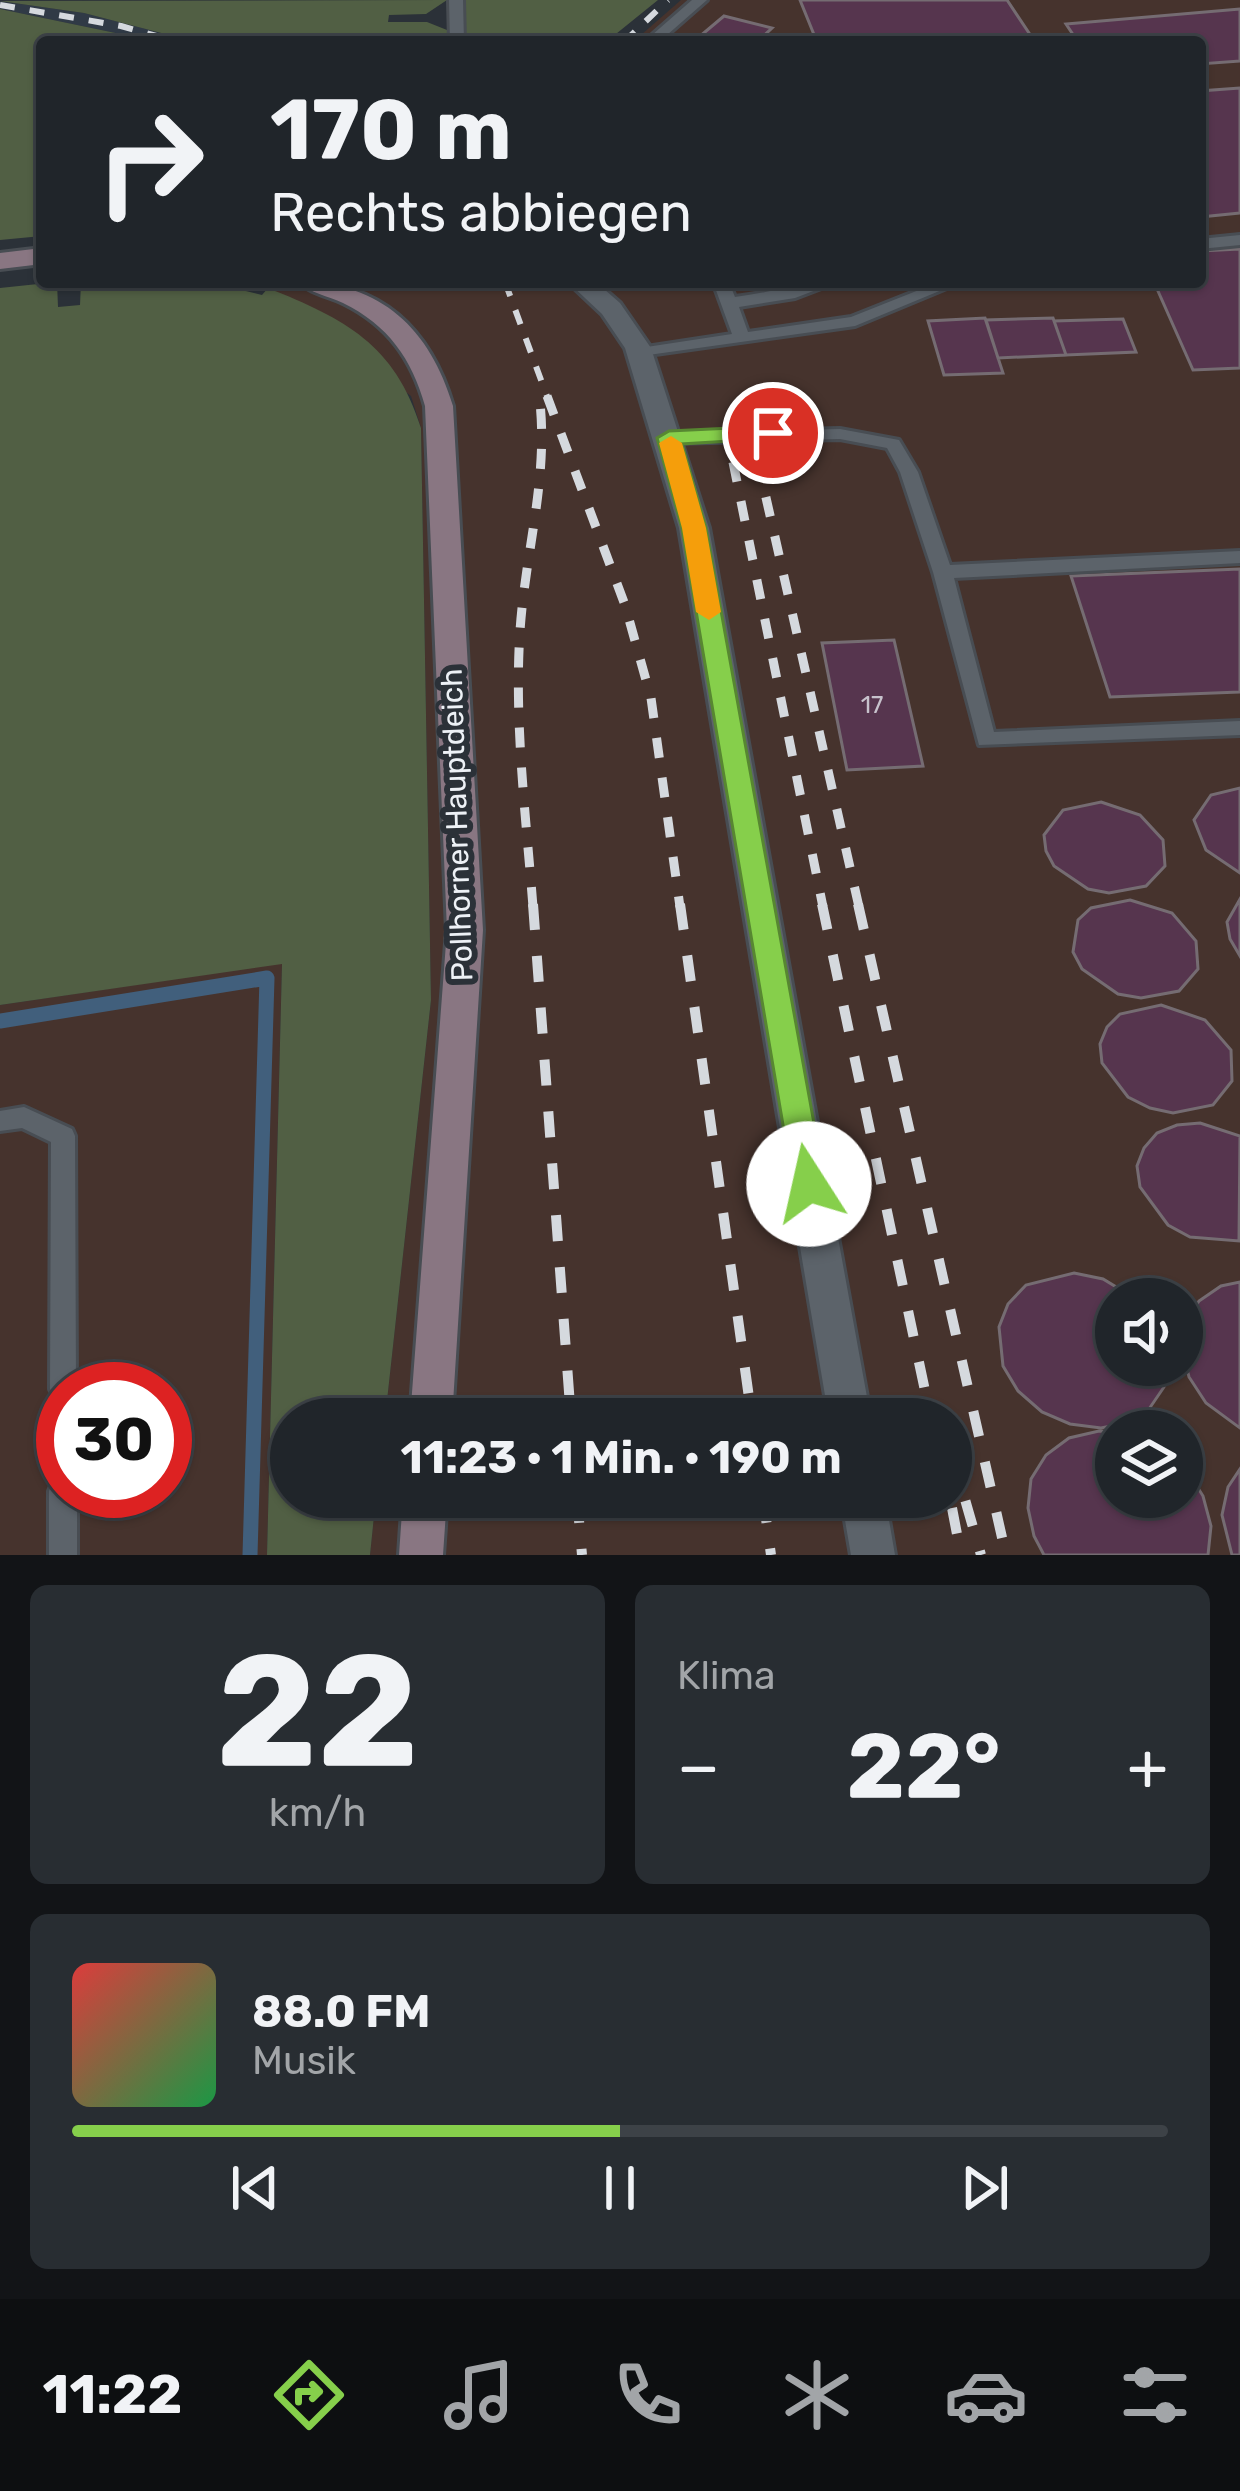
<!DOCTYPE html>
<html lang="de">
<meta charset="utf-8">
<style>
:root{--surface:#20252a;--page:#282d32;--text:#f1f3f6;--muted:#a2a5a8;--line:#3d4247;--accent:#86cf4b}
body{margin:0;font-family:Rubik,sans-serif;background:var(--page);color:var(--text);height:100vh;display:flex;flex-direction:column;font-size:45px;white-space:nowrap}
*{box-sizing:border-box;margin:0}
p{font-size:39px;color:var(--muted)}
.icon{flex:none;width:66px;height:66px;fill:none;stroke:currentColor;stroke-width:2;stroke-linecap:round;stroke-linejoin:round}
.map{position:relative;height:1555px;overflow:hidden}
.sheet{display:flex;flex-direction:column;gap:30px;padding:30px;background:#121417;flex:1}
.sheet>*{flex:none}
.guide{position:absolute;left:36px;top:36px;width:1170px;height:252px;border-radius:12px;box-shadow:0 3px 9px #0004,0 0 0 3px var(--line);background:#20252a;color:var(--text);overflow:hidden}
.buttons{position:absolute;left:1095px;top:1278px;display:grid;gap:24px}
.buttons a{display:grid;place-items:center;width:108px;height:108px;border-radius:50%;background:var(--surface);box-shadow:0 3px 9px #0004,0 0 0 3px var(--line);font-size:60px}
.speed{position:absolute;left:36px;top:1362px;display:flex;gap:24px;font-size:60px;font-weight:700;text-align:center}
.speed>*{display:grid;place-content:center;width:156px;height:156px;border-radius:50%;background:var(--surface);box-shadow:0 3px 9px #0004,0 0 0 3px var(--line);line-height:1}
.speed .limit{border:18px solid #d22;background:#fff;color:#111}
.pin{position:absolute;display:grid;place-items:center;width:102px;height:102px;color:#fff;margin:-51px;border:6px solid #fff;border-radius:50%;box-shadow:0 3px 12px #0007}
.me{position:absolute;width:132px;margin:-66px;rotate:350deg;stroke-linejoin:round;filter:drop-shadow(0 0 9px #0008)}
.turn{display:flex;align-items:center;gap:42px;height:252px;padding:0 36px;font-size:54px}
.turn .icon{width:156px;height:156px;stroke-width:2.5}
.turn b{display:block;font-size:84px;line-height:102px}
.big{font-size:90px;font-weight:700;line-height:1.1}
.sheet .tile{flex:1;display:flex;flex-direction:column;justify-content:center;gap:18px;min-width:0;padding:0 42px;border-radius:18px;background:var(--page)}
.sheet .dial{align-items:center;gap:0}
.dial b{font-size:156px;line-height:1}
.song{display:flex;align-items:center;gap:36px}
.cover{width:144px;height:144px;border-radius:18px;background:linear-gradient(135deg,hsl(0 70% 55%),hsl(140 70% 35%))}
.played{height:12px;border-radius:6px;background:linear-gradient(90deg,var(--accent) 50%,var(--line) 50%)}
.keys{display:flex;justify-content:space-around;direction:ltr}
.heat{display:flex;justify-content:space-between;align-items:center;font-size:66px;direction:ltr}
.sheet .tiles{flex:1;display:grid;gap:30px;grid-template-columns:1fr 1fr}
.tile:last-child{grid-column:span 2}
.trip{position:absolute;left:270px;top:1398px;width:702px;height:120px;border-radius:60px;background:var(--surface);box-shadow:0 3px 9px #0004,0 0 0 3px var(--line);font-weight:700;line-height:120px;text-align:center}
.tabs{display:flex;height:192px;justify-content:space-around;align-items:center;background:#0d0f11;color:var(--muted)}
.tabs .icon{width:84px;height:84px}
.tabs .current{color:var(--accent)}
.tabs b{font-size:54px;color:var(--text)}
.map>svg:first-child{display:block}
.built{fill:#303a46}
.industrial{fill:#46332d;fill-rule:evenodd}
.green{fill:#515f44}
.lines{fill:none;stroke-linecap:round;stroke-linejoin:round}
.stream{stroke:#415f7c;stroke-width:15}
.building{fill:#56354e;stroke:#756c72;stroke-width:3}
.service-casing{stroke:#484d53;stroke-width:6}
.minor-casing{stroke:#484d53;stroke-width:6}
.secondary-casing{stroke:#484d53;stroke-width:6}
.service{fill:#5c636a;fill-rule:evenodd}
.minor{fill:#5c636a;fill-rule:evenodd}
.secondary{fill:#897682;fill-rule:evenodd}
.rail-far2{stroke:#d5d9de;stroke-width:6;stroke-dasharray:15 15;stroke-linecap:butt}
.rail-far1{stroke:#d5d9de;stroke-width:9;stroke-dasharray:20 20;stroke-linecap:butt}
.rail{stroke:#d5d9de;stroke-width:10;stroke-dasharray:26 26;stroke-linecap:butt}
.route{fill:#86cf4b;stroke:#578731;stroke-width:3}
.slow{fill:#f59e0b}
.labels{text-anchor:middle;stroke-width:12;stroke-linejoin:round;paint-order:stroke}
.number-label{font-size:24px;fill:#c7c2cc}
.street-label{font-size:30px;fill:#edf1f6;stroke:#2b3138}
</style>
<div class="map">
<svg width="1240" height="1555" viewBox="0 0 1240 1555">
<rect width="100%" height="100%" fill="#2b3138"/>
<!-- built -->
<path class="built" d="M0,1L84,13L196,42H159L0,9Z"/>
<!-- industrial -->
<path class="industrial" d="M681,0H1240V1555H370L376,1497H951V1419H385L431,1000L421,428L411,396L268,288L273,282H1200V42H633ZM1116,1299H1182V1365H1116ZM1116,1431H1182V1497H1116Z
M282,963L267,1555H0V1005ZM63,1389H165V1491H63Z"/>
<!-- green -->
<path class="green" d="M447,0L426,14L389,15L388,22H427L447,30V42H196L84,13L0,1Z
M462,0H658L606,42H464Z
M0,9L159,42H42V236L0,240Z
M57,282L58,307L80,305L81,282H209L262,295L268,288C345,319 395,344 421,428L431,1000L385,1419H291V1497H376L370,1555H267L282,964L0,1005V288Z"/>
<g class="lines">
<!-- stream -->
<path class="stream" d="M0,1021L267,978L250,1555"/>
</g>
<!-- building -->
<path class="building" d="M800,0H1007L1035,42H817Z
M1240,9V61L1200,64V42H1078L1066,24Z
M724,16L772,28L757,42H693Z
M1240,88V213L1200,217V91Z
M1240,249V368L1193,370L1154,282H1200V251Z
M985,318L1003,373L944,375L928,321Z
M1053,318L1066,355L998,358L986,320Z
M1123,319L1136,352L1066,355L1054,321Z
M1240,569V692L1110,697L1071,576Z
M894,640L923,766L847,770L822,643Z
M1240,788V873L1206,850L1194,820L1211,795Z
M1101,802L1140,815L1163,840L1165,866L1146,886L1109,893L1088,889L1054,866L1046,851L1044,835L1063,810Z
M1240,899V956L1230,939L1227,922Z
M1130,900L1172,913L1196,941L1198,969L1179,991L1141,998L1118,994L1082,969L1073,952L1078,920L1091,908Z
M1161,1005L1205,1020L1231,1050L1232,1081L1213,1105L1173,1113L1150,1108L1128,1097L1102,1063L1100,1044L1107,1027L1120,1014Z
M1200,1123L1240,1136L1239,1241L1190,1237L1168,1225L1140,1187L1137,1166L1144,1148L1157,1133L1177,1125Z
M1074,1273L1103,1279L1136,1299H1116V1365H1168L1164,1387L1149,1409L1126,1423L1101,1428L1070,1424L1042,1412L1018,1391L1003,1366L999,1327L1008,1304L1026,1285Z
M1240,1282V1428L1206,1403L1189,1377L1182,1350L1186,1322L1199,1301L1221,1286Z
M1099,1431L1116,1432V1497H1182V1465L1185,1467L1203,1496L1211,1526L1208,1555H1044L1034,1536L1028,1508L1031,1479L1046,1455L1069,1438Z
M1240,1469V1555H1232L1222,1515L1228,1487Z"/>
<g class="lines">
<defs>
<path id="service" d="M449,0H463L464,42H450Z
M692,0H707L659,42H644Z
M1240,235V245L1200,249V239Z
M713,282H729L735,297C769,293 803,282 837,282L795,298L739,307L748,332L851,317L939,282H961L855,326L634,357V349L640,348L732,334Z
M840,429L899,440L918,472L950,565L1240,551V563L954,578L994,732L1240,721V735L979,745L933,572L900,472L887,448L840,439L669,443L660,438L669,433Z
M24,1107L72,1129L75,1136L76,1389H63V1402L54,1398L50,1389L51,1142L22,1128L0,1131V1111Z
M63,1478V1491H77V1555H49V1491L53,1481Z"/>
<path id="minor" d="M568,282H596L620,303L651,348L709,528L871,1419H829L679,528L625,348L602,314Z
M841,1497H885L895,1555H851Z"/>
<path id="secondary" d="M42,248V264L0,269V253Z
M299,282C381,282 430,329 453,406L483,930L452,1419H410L447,930L425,406C412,359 388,325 343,303C328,296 310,293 299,282Z
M403,1497H447L443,1555H399Z"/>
</defs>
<!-- service casing -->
<use href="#service" class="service-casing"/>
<!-- minor casing -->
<use href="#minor" class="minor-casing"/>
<!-- secondary casing -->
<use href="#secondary" class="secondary-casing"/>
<!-- service -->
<use href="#service" class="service"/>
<!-- minor -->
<use href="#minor" class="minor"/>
<!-- secondary -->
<use href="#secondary" class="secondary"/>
<!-- rail-far2 -->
<path class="rail-far2" d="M0,5L121,26L178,42
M624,42L668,0
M505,282L548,399"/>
<!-- rail-far1 -->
<path class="rail-far1" d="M547,396L625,605L651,698L680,907
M757,458L859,907
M733,462L823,907
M533,907C526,816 514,723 520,631C525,554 548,481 540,403"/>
<!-- rail -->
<path class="rail" d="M533,904L571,1419
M680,904L752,1419
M822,904L931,1419
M858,904L1006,1555
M951,1451L981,1555
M577,1497L582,1555
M763,1497L771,1555
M952,1508L961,1555"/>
</g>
<!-- route -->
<path class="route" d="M773,426L781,428V438L682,444L706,528L825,1184L820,1194L809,1198L797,1194L793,1184L682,528L657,438L669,431Z"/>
<!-- slow -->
<path class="slow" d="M671,436L682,443L706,528L721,612L709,620L696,612L682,528L659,443Z"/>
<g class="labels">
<!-- number labels -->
<g class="number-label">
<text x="872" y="713">17</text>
</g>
<!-- street labels -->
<g class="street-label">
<text transform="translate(457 825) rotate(-92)" y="10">Pollhorner Hauptdeich</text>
</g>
</g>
</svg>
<div class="buttons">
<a><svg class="icon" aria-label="sound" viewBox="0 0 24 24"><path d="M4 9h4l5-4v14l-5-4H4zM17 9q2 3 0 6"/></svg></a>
<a><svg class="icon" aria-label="layers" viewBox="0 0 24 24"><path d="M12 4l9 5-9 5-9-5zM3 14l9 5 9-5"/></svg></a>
</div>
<div class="speed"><div class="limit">30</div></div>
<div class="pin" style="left:773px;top:433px;background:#d93025"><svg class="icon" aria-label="arrive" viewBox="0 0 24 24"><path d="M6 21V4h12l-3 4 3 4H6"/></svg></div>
<svg class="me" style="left:809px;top:1184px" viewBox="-20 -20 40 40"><circle r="19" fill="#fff"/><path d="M0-13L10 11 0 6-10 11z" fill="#86cf4b"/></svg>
<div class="trip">11:23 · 1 Min. · 190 m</div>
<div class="guide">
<div class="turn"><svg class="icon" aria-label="right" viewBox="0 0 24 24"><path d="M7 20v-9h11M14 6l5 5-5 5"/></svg><div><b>170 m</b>Rechts abbiegen</div></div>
</div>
</div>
<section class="sheet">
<div class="tiles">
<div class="tile dial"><b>22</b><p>km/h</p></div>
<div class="tile"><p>Klima</p>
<div class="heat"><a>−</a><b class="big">22°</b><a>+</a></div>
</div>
<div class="tile">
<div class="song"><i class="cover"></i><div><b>88.0 FM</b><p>Musik</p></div></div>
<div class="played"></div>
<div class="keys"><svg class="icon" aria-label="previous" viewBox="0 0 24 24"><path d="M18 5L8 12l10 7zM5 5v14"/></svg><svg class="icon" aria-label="pause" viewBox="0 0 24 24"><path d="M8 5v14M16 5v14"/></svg><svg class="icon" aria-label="next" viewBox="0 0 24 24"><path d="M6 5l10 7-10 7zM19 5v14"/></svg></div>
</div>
</div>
</section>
<nav class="tabs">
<b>11:22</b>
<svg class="icon current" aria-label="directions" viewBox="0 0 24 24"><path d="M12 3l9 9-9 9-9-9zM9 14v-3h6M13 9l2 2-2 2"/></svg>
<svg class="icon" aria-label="music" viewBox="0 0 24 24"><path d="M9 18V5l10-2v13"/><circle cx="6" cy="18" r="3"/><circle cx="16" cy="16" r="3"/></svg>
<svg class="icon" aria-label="phone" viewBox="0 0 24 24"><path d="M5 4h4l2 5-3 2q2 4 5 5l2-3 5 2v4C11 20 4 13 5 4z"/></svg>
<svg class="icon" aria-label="climate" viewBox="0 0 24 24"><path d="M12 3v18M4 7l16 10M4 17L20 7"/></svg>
<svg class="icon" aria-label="car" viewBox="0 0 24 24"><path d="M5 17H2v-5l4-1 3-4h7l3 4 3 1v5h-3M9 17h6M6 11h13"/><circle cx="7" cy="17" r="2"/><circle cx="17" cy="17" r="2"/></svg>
<svg class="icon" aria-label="filters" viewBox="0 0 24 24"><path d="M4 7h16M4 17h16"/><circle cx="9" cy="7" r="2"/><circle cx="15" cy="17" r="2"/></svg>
</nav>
